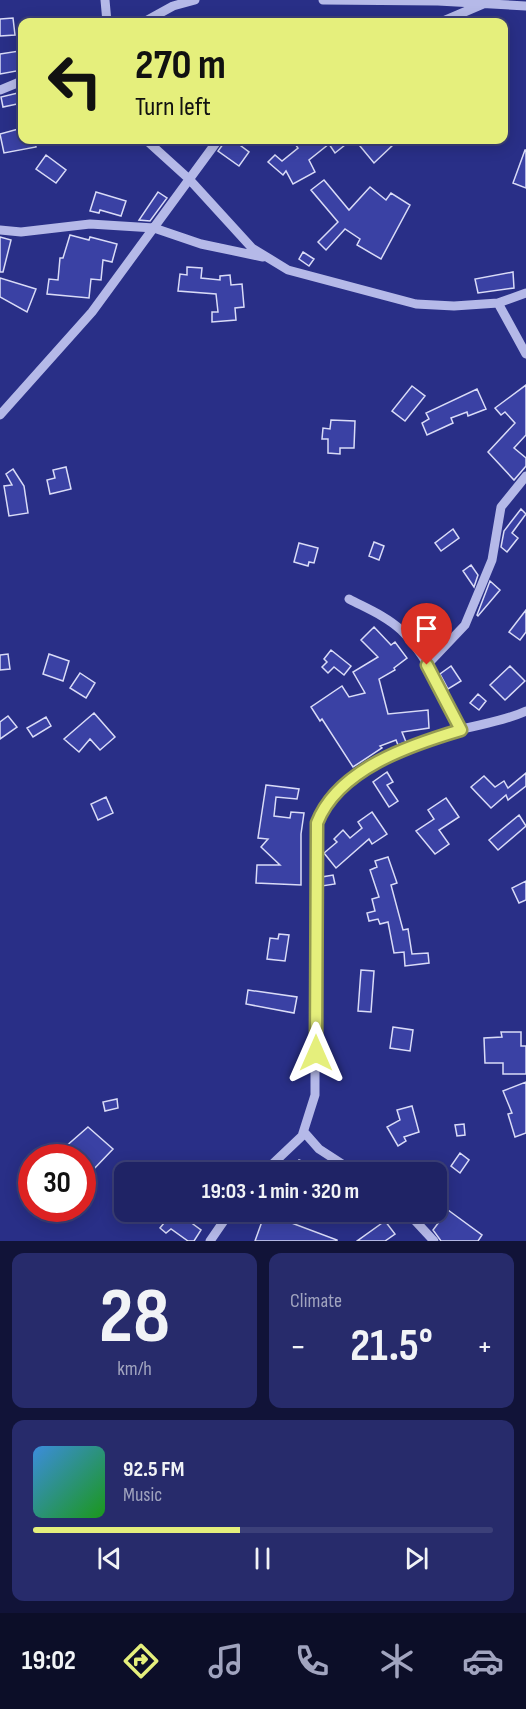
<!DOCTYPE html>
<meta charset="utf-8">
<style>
:root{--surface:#1f2365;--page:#272b6b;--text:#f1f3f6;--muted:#a1a4bf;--line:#3c4079;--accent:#e5ef7c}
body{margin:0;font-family:"Sofia Sans Condensed",sans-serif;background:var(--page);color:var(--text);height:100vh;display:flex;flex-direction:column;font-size:22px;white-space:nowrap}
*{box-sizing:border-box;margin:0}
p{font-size:20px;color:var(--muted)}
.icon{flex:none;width:33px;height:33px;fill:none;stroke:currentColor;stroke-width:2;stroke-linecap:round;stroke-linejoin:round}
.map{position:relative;height:1241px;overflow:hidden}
.details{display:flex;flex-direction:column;gap:12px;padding:12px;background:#111338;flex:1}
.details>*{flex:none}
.hud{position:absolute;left:18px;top:18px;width:490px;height:126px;border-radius:12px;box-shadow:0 3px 15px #0003,0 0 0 2px var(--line);background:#e5ef7c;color:#111;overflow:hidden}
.speed{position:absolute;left:18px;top:1144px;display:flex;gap:12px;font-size:30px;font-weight:700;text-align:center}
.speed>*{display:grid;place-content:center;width:78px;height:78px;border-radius:50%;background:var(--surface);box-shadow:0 3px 15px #0003,0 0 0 2px var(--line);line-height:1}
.speed .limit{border:9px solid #d22;background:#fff;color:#111}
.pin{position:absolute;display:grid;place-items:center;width:51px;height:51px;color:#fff;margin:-62px -26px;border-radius:50% 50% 50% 0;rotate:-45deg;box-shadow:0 0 6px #0007}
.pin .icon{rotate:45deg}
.me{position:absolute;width:66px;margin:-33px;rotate:0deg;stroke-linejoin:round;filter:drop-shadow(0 0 4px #0008)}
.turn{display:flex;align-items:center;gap:21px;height:126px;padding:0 18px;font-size:27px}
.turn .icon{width:78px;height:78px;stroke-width:2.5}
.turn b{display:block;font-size:42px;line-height:51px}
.big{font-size:45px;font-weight:700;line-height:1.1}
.details .card{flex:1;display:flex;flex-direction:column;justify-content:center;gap:9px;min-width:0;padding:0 21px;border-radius:12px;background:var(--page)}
.details .dial{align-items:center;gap:0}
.dial b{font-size:78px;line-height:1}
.song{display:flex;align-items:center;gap:18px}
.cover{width:72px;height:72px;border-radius:9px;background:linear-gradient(135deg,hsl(210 70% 55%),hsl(120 70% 35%))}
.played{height:6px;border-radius:3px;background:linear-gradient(90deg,var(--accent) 45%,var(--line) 45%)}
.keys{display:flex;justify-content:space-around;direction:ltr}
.heat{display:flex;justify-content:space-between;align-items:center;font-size:33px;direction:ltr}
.details .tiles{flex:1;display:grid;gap:12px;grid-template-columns:1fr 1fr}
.card:last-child{grid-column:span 2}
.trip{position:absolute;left:114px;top:1162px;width:333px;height:60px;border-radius:12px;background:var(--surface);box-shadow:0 3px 15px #0003,0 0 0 2px var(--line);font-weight:700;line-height:60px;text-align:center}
.tabs{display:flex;height:96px;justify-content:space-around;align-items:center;background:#0c0e28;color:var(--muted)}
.tabs .icon{width:42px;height:42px}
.tabs .selected{color:var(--accent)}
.tabs b{font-size:27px;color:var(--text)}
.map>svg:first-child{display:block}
.building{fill:#3a41a4;stroke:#d9dbf7;stroke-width:1.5}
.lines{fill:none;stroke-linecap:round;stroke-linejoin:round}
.minor{stroke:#b5b9e8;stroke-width:9}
.route-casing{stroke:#959b51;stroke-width:15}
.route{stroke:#e5ef7c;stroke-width:10}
</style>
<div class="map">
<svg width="526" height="1241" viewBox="0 0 526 1241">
<rect width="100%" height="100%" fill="#292f87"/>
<!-- building -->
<path class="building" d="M13,18L15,35L0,36V19Z
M19,51L22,70L0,74V54Z
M22,92V103L3,107L1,97Z
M22,128V140H35L36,147L4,153L0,134Z
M226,140H233L249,152L239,166L218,151Z
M292,140H340L345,145L335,153L329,144L309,160L315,172L293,184L286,171L283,175L268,162L275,155L282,161L298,148Z
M355,140H391L395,143L374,163Z
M525,150H526V188L513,183Z
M46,155L66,170L56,183L36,169Z
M324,180L349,210L370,187L386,200L391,193L410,205L381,259L357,245L360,239L345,229L326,250L318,242L338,222L311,190Z
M96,192L126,201L121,216L100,210L99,213L90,211Z
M158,192L167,198L150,221L139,220Z
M70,235L89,240L90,237L117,244L112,262L103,260L101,280L91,279L89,298L47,294L49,279L58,280L60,258H63Z
M0,237L11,240L3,272H0Z
M303,252L314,259L309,266L299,259Z
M187,267L202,268L201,278L220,280V276L230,275L231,285L242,284L244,307L235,308L236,320L212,322V312H218L216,294L178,291L180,274L187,275Z
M513,272L514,288L478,293L475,279Z
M0,278L36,289L27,312L0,297Z
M526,385V435L514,448L526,458V466L514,480L488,452L515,423L505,412L501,415L495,408Z
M412,386L425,396L405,421L392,411Z
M477,389L486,409L468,416L467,412L451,418L453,423L427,435L422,423L429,419L426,413Z
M331,420L355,421L354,448H340V454L328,453V439H322L323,428L330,429Z
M66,467L71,489L50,494L47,480L55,478L53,470Z
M13,469L24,486L28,513L9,516L4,486L12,485L6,474Z
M521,509L526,514L512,533L518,538L507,552L501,547L504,531Z
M453,529L459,538L441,551L435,543Z
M374,542L384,546L379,560L369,556Z
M299,543L318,548L314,563L309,562L308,566L294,562Z
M471,565L478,575L474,587L463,571Z
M490,581L500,590L478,616L477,615Z
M526,610V632L520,640L509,632Z
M374,627L391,645L395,642L407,658L394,668L395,670L379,679L388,714L428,710L429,728L402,732L406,742L398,745L396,740L380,746L382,748L353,767L322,719L320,721L311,707L342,686L349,697L365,693L353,672L378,657L361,640Z
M331,650L351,666L344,675L334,667L328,673L322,667L327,662L324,659Z
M8,654L10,669L0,670V655Z
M49,654L69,661L63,681L43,674Z
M451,666L461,681L448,689L440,674Z
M510,666L525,681L505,700L490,685Z
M80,673L95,683L86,698L70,688Z
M478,694L486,701L479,710L470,703Z
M94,713L115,737L100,750L90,739L79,752L64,739Z
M8,716L17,727L0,739V722Z
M46,717L51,726L33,737L27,728Z
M387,772L393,782L387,785L398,801L389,807L373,782Z
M526,773V786L508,800L506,795L491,808L471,787L484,776L495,787L504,781L508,788Z
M266,785L299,789L297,799L276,797L274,816L290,818L291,812L304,813L301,834V885L256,883L257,865H280L261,847L268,839L258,838Z
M106,797L113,813L98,820L91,804Z
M446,798L459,817L439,830L449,844L435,854L416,831L434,819L428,810Z
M372,812L387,834L372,844L369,839L336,868L324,853L337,842L334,839L343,830L350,838L362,828L358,822Z
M519,815L526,826L498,850L489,840Z
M388,857L397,883L391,885L403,930L408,929L412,954L428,953L429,963L405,966L404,952L394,953L388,922L380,924L378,919L369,921L367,913L375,911L372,899L379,897L370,870L377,867L375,861Z
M333,875L335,884L322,886V877Z
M526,881V900L519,903L512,888Z
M279,934L289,935L285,961L267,959L270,938L278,939Z
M361,970L374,971L371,1012L358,1011Z
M248,990L297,997L294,1013L246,1004Z
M393,1027L413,1030L410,1051L390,1048Z
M501,1032H521V1046H526V1074H503V1063H485L484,1038L502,1037Z
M526,1082V1133L515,1137L508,1114L512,1113L503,1091Z
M117,1099L118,1108L105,1111L103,1102Z
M412,1106L419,1132L404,1137L406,1141L398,1146L387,1127L400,1120L397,1110Z
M464,1124L465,1135L457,1136L455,1125Z
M88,1127L113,1149L91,1172L82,1165V1158H75L64,1148Z
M460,1153L469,1160L460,1173L451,1166Z
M299,1160L331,1173H294Z
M375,1162L386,1166L383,1173H371Z
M448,1210L482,1235L478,1241H441L433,1230Z
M152,1212H186L182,1216L201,1230L194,1241H188L171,1229L166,1233L160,1228L164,1223Z
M265,1213L337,1240V1241H255Z
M385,1221L395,1234L385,1241H357Z"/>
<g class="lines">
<!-- minor -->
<path class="minor" d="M105,0L107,22
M323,0L438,1L526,6
M144,22L173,6L195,0
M441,22L483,4
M0,90L22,81
M146,140L189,179L252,248L288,270L416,304L454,306L498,303L526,293
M0,230L21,232L90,224L154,228L201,244L263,257
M498,303L526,354
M0,415L92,312L218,140
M349,599C366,608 386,616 401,630C428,656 444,697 461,730
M427,665L465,625L492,560L501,507L526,476
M304,1132L319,1149L356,1173
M263,1173L302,1136L315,1095V832C324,776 411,744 459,730C481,724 505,721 526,711
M407,1212L434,1241
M210,1241L230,1212"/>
</g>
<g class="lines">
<defs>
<path id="route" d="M316,1053L317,823C338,769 410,745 461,730L427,665"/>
</defs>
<!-- route casing -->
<use href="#route" class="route-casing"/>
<!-- route -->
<use href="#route" class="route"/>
</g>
</svg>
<div class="speed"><div class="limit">30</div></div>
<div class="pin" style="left:427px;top:665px;background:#d93025"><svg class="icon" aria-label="arrive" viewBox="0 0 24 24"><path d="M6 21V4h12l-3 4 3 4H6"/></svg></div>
<svg class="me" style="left:316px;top:1053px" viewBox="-20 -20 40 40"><path d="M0-17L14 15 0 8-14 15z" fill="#e5ef7c" stroke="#fff" stroke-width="4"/></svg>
<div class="trip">19:03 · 1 min · 320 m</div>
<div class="hud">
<div class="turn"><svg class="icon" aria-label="left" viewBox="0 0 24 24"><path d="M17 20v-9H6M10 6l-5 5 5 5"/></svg><div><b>270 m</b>Turn left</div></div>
</div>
</div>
<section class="details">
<div class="tiles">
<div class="card dial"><b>28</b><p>km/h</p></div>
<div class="card"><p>Climate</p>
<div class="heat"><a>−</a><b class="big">21.5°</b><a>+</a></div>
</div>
<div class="card">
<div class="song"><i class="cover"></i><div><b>92.5 FM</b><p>Music</p></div></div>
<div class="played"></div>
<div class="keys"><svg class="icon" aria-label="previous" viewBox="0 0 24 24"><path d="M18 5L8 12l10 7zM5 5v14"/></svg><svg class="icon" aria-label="pause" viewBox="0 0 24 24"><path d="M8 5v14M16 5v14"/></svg><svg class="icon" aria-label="next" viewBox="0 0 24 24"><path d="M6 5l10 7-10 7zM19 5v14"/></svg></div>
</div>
</div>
</section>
<nav class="tabs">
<b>19:02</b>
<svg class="icon selected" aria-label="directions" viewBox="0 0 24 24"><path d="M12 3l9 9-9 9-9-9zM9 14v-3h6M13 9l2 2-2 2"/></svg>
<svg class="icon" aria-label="music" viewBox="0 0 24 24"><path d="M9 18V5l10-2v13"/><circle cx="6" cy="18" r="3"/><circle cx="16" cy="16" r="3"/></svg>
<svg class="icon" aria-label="phone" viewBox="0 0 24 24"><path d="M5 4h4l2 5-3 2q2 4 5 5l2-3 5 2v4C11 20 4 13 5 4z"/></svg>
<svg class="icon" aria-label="climate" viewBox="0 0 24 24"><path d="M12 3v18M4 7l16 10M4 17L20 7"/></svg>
<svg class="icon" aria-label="car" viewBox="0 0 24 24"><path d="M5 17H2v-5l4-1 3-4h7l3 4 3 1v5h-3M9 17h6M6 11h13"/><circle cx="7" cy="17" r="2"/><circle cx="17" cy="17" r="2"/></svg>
</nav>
